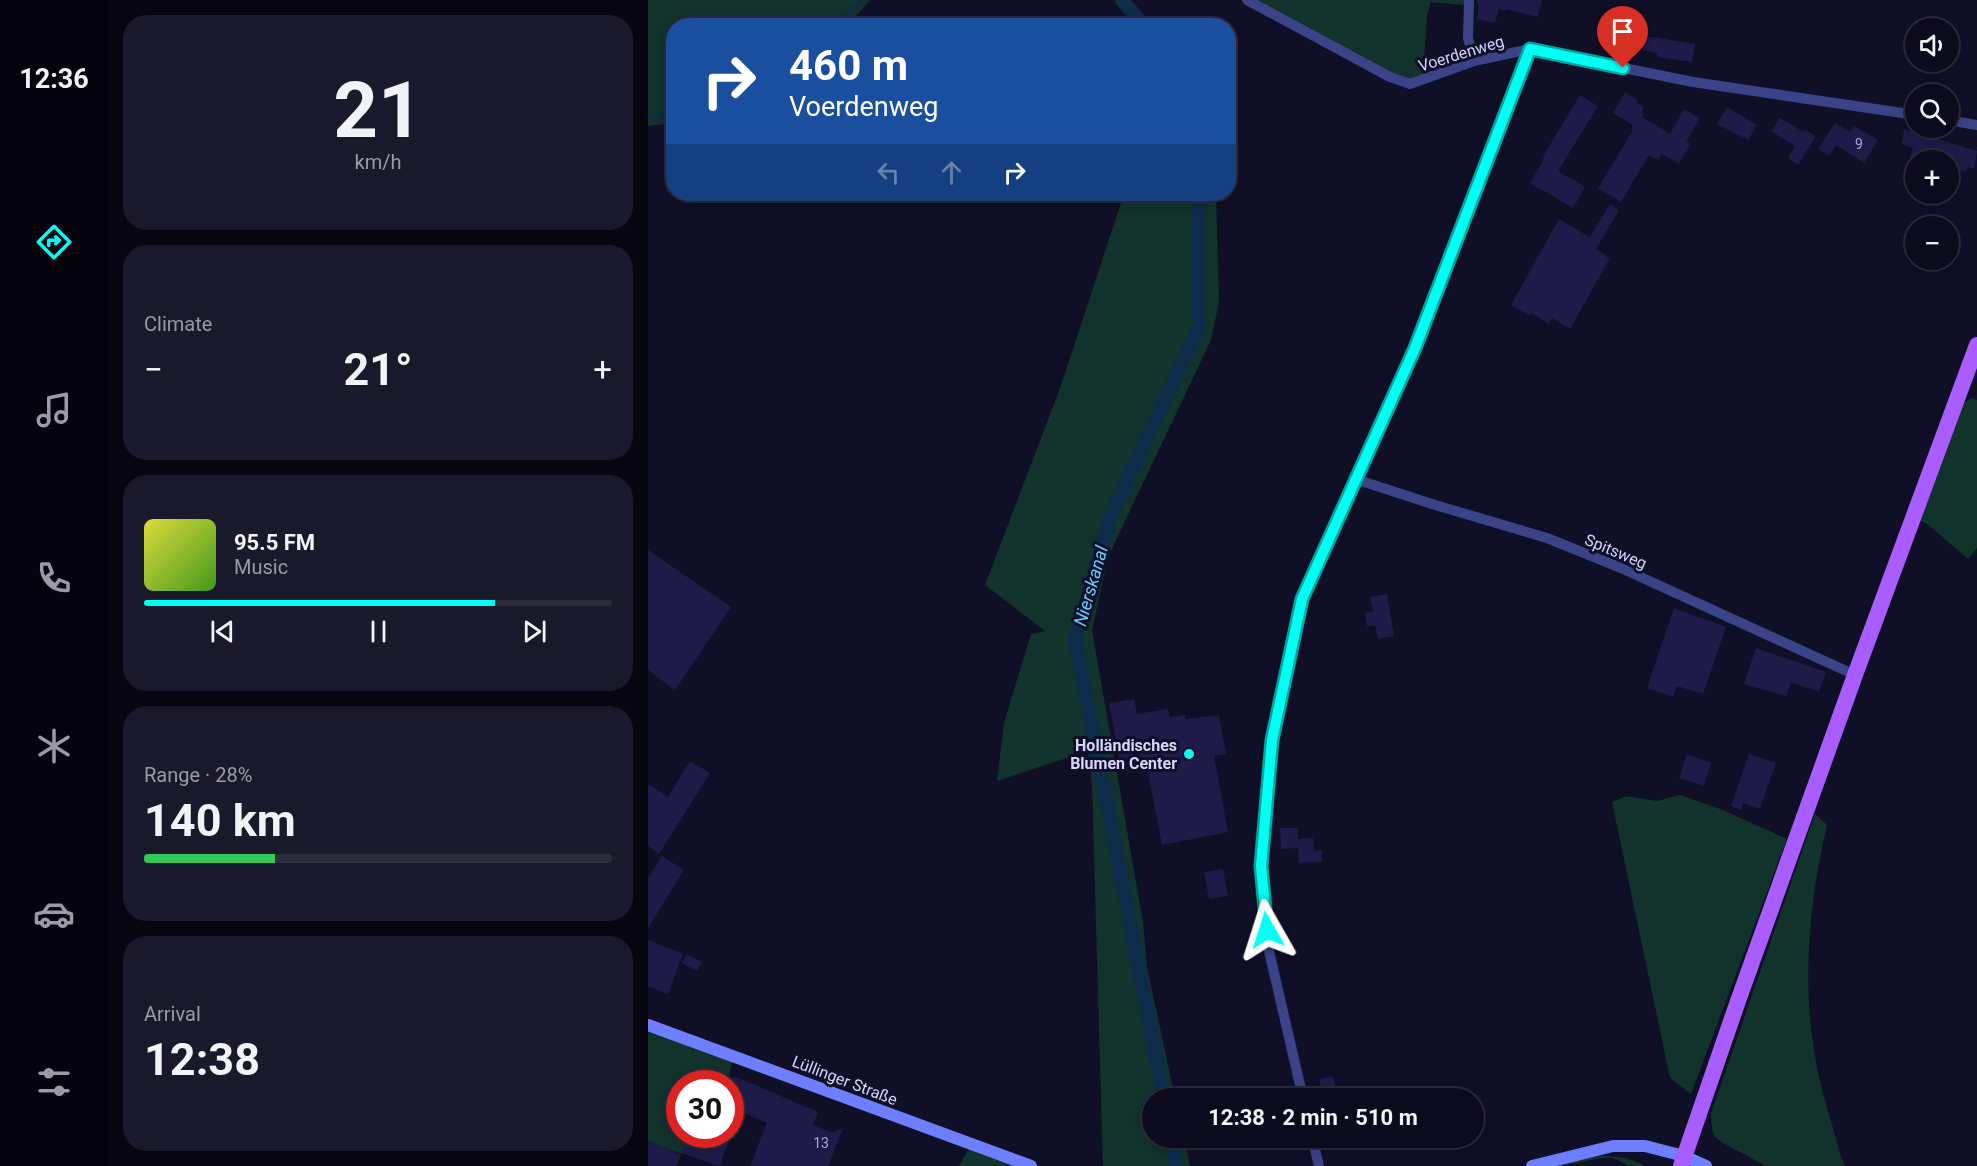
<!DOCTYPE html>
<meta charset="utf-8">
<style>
:root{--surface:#0c0b1e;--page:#1a192b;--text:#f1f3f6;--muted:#9a9ba4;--line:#2c2b3c;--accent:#02fff3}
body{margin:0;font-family:Roboto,sans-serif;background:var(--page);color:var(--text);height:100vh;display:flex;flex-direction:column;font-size:22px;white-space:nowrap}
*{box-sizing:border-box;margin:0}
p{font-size:20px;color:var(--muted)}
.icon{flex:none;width:33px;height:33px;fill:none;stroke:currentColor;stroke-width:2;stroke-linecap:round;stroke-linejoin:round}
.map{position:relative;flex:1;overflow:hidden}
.sheet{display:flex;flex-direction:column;gap:15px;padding:15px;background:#070610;width:540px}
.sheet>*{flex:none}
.hud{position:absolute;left:18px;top:18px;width:570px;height:183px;border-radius:24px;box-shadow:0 3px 15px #0003,0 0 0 2px var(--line);background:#1a4fa0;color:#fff;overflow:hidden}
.controls{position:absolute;left:1257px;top:18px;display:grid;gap:12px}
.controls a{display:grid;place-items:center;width:54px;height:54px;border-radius:50%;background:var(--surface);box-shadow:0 3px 15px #0003,0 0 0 2px var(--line);font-size:30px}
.speed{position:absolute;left:18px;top:1070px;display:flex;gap:12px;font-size:30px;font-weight:700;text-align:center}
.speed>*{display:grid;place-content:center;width:78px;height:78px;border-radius:50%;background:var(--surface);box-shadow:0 3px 15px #0003,0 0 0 2px var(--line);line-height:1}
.speed .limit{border:9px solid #d22;background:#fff;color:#111}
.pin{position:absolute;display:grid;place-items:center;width:51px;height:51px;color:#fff;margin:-62px -26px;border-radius:50% 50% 50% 0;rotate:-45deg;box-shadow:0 0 6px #0007}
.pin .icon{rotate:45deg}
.me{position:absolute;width:66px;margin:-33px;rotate:354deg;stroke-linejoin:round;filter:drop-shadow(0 0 4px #0008)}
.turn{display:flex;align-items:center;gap:21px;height:126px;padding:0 24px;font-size:27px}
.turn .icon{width:78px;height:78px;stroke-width:2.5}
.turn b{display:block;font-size:42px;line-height:51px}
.lanes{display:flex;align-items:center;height:57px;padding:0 24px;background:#0003;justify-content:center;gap:30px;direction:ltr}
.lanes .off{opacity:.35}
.big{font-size:45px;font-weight:700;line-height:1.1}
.sheet .widget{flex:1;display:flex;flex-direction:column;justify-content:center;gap:9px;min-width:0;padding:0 21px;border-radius:24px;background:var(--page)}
.sheet .dial{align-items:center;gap:0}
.dial b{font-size:78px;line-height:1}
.song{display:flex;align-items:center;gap:18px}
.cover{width:72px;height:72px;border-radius:9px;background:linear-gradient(135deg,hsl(60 70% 55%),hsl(100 70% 35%))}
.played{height:6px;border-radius:3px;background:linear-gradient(90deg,var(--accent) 75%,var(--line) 75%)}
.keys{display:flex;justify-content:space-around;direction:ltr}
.heat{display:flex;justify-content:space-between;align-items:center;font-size:33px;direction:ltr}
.charge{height:9px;border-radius:4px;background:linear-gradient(90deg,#34c759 28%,var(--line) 0)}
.trip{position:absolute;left:494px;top:1088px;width:342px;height:60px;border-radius:30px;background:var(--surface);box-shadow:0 3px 15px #0003,0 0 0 2px var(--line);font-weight:700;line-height:60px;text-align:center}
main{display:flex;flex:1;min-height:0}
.dock{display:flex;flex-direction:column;width:108px;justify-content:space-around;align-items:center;background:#05040c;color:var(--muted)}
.dock .icon{width:42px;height:42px}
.dock .selected{color:var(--accent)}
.dock b{font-size:27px;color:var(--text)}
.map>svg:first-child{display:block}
.green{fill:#12322c}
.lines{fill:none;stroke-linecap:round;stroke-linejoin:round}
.stream{stroke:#0c2c4a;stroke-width:4}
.canal{stroke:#0c2c4a;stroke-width:14}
.building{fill:#1e1b49}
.street{stroke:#3a4387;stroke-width:10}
.secondary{stroke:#6d7fff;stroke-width:12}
.primary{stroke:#aa5dff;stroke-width:16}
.route-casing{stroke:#01a69e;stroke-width:15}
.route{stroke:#02fff3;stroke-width:10}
.poi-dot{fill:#02fff3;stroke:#100f28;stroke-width:2}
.labels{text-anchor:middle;stroke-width:6;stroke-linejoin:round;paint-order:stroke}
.number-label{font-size:14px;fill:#a8a8d2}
.street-label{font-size:16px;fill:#d6d7ff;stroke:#100f28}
.poi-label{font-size:16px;font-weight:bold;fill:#d6d7ff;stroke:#100f28;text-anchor:end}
.water-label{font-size:18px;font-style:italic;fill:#64ceff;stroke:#100f28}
</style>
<main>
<nav class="dock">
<b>12:36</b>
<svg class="icon selected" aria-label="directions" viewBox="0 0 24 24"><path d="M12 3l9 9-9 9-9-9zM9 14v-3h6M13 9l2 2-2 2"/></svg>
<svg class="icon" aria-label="music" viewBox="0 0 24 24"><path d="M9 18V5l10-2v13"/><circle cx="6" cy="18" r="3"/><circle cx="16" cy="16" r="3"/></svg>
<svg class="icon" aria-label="phone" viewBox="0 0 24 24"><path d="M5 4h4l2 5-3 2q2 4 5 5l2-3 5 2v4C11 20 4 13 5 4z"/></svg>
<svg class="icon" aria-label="climate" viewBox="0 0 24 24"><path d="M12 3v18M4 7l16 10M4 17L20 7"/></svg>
<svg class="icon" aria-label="car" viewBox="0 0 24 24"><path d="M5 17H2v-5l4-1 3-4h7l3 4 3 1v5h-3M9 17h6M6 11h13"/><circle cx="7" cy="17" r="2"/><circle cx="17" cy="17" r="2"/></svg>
<svg class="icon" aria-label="filters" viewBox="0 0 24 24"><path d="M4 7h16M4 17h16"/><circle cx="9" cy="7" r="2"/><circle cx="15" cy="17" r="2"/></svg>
</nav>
<section class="sheet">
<div class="widget dial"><b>21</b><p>km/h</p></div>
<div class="widget"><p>Climate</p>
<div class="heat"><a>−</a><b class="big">21°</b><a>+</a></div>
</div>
<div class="widget">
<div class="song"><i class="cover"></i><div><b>95.5 FM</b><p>Music</p></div></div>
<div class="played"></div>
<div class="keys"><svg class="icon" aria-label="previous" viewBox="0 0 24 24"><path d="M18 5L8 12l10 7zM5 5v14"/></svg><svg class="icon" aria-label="pause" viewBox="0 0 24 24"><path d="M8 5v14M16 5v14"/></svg><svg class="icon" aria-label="next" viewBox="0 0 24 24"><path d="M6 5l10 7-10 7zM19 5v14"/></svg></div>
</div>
<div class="widget"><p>Range · 28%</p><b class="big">140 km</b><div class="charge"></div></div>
<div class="widget"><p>Arrival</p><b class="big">12:38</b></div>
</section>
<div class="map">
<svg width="1329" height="1166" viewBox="0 0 1329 1166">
<rect width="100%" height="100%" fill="#100f28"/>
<!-- green -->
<path class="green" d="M0,0H222L200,25L26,26L25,123L0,126Z
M606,0H816V5L783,2L779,15L775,76L760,80L751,78Z
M476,194H568L571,302L563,340L460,557L444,630L495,922L499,967L527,1098H504V1137H536L542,1166H455L444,785L440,751L349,781L356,723L383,634L397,631L337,585L411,391Z
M1324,398L1329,400V548L1320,559L1279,524L1271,520L1312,405Z
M1032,795L1075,810L1139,839L1043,1094L1022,1078L964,802L978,796L1009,801Z
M1167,814L1179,825C1162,897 1154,977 1166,1050C1171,1086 1184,1122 1193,1157L1197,1166H1118L1075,1143L1067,1137L1064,1130L1063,1113Z
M0,1025L86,1056L79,1083H32V1134H42L34,1154L0,1142Z
M322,1147L373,1166H311Z
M957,1156L978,1158L998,1166C992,1166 984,1166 979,1165C972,1162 970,1158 962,1158C944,1157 928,1166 910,1166L940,1157Z"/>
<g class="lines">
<!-- stream -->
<path class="stream" d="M191,26L212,0
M0,117L26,114"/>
<!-- canal -->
<path class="canal" d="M474,0L496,26
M516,1098L427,640L463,515L551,326V194
M524,1137L528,1166"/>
</g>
<!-- building -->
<path class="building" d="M829,0H894L890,17L859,9V11L851,9L847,23L829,19L831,4H829Z
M998,36L1047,44L1044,62L1009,57L1010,53L995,50Z
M977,92L990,100L988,103L996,107L993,113L996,114L994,117L1022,134L1036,109L1052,118L1038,142L1042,144L1031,164L1014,154L1010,160L1001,155L973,202L950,188L985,130L983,128L985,125L965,113Z
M932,95L950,106L910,171L937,187L925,208L882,183L896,159L894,158Z
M1079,107L1109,125L1100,140L1069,124Z
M1132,118L1156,132L1157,130L1168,136L1150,165L1140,158L1147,146L1123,131Z
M1187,123L1202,132L1206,126L1230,140L1216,163L1188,145L1181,156L1170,149Z
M1256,129L1329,151L1326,169L1320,167L1318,172L1300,167V160H1270L1262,158L1265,148L1254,144Z
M962,204L971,210L948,249L962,258L922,329L904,318L901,324L883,313L881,315L863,305L911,219L942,237Z
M0,550L83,607L27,690L0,670Z
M739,594L746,636L730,639L727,625L719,626L717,613L725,612L722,597Z
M1026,608L1078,627L1055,694L1029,686L1025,697L999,688Z
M1108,648L1178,672L1171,692L1143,682L1138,696L1096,684Z
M486,699L489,714L520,709L522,717L537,715L538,719L571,715L578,754L566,756L580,832L514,845L499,768L474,772L461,703Z
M1039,754L1063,763L1056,786L1031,778Z
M1101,754L1128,763L1112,809L1095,803L1093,810L1083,806Z
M42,761L62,773L11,854L0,846V784L20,797Z
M632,828H650V839L665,838L666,851L674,850V862L651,863L650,848L633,849Z
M14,856L36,870L0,928V878Z
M575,869L580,896L561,899L556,872Z
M0,940L35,954L20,994L0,986Z
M39,954L54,962L49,971L34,963Z
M86,1076L170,1112L165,1125L184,1133L195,1128L180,1166H102L119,1123L93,1112L71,1166L33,1153L41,1134H82V1086Z
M685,1076L688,1090L674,1094L671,1079Z
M0,1140L33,1155L28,1166H0Z"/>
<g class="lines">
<!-- street -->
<path class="street" d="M599,0L742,77L762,84L826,61L882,49L1045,82L1268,115
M821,0L820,38L826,61
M1300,120L1329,125
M707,479L784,504L899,538L973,568L1207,675
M655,1098L621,951L613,866L624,740L637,674L654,599L767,348L882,49
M664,1137L671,1166"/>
<!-- secondary -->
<path class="secondary" d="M0,1025L383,1166
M884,1166L965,1146H997L1036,1156L1058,1166"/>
<!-- primary -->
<path class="primary" d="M1033,1166L1090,1001L1207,675L1329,345"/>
</g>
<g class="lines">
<defs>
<path id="route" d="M619,930L613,866L624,740L654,599L767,348L882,49L975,68"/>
</defs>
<!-- route casing -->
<use href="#route" class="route-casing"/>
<!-- route -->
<use href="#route" class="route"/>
</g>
<!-- markers -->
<circle class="poi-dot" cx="541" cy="754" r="6"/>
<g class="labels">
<!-- number labels -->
<g class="number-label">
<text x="1211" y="149">9</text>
<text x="173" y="1148">13</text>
</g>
<!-- street labels -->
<g class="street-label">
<text transform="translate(813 53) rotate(-17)" y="6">Voerdenweg</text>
<text transform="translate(968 551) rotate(23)" y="6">Spitsweg</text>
<text transform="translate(197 1080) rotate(21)" y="6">Lüllinger Straße</text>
</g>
<!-- poi labels -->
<g class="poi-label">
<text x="529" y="751">Holländisches<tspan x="529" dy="18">Blumen Center</tspan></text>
</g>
<!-- water labels -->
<g class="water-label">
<text transform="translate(443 586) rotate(-74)" y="6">Nierskanal</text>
</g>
</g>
</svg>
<div class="controls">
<a><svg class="icon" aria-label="sound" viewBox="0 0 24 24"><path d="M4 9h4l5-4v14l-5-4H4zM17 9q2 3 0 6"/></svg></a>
<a><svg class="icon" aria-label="search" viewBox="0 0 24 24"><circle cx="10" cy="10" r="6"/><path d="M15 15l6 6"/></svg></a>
<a>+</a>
<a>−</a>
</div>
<div class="speed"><div class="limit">30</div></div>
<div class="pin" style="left:975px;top:68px;background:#d93025"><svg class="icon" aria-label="arrive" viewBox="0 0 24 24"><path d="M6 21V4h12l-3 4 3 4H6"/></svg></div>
<svg class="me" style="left:619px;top:930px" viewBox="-20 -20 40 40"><path d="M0-17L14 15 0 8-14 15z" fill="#02fff3" stroke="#fff" stroke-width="4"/></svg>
<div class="trip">12:38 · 2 min · 510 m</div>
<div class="hud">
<div class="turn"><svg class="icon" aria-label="right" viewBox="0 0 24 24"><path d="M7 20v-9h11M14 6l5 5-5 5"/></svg><div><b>460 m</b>Voerdenweg</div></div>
<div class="lanes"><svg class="icon off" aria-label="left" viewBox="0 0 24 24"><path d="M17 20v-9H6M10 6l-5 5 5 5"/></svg><svg class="icon off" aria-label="ahead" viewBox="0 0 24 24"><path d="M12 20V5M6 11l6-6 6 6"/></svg><svg class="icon" aria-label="right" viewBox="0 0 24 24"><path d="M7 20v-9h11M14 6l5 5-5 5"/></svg></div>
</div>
</div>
</main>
